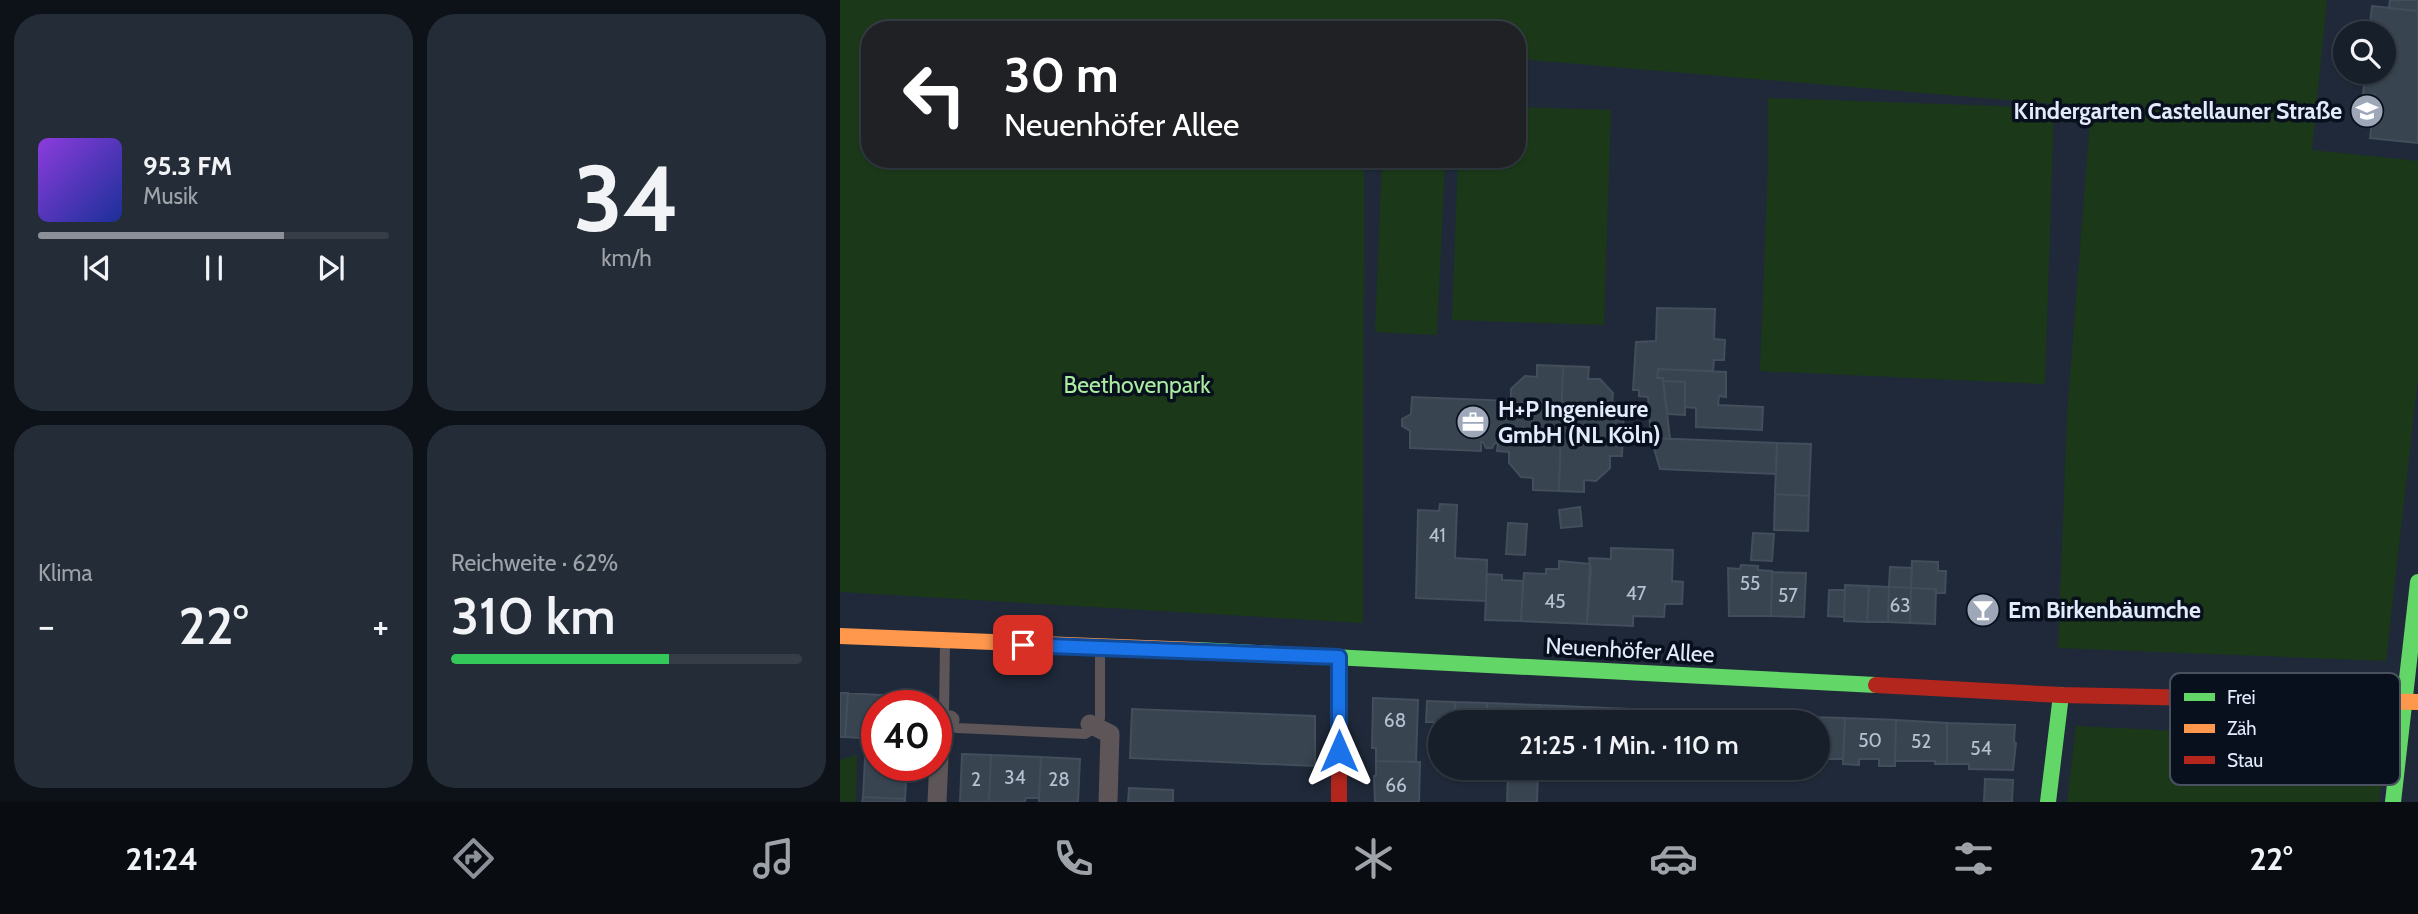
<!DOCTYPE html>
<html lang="de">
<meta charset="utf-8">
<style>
:root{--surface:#171f2b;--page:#242c37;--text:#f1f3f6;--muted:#9ea2a9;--line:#363d47;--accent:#8c9099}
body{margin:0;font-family:Cabin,sans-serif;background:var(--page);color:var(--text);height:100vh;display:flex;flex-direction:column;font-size:26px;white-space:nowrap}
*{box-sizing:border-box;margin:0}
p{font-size:23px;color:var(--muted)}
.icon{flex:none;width:38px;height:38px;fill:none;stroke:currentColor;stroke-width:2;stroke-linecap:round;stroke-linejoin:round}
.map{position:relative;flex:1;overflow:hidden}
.details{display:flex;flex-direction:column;gap:14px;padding:14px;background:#0d1118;width:840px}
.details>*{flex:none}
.hud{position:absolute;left:21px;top:21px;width:665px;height:147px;border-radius:28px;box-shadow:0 2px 5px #0004,0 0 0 2px var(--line);background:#202124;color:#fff;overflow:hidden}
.buttons{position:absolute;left:1493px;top:21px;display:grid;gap:14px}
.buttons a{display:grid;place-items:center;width:63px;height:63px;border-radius:50%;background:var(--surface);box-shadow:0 2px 5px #0004,0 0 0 2px var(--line);font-size:35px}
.speed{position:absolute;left:21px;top:690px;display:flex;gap:14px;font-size:35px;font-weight:700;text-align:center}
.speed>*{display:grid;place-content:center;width:91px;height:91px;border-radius:50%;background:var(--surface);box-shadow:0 2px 5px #0004,0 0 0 2px var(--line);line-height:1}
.speed .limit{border:10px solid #d22;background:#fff;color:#111}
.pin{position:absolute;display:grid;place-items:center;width:60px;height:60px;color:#fff;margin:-30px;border-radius:14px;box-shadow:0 4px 10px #0006}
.me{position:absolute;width:77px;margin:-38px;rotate:0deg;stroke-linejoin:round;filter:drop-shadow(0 0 5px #0008)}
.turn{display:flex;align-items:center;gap:24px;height:147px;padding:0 28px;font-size:32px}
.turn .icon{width:91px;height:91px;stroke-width:2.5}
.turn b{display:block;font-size:49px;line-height:60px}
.big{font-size:52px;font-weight:600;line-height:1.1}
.details .tile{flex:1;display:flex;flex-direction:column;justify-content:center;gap:10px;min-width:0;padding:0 24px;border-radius:28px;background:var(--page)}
.details .dial{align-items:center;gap:0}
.dial b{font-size:91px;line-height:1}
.song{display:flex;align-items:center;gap:21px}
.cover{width:84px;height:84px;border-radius:10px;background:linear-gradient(135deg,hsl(270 70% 55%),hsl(230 70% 35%))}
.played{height:7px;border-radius:4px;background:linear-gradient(90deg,var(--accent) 70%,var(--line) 70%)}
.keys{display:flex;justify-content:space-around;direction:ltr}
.heat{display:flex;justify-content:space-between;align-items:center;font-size:38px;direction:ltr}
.charge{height:10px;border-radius:5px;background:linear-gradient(90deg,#34c759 62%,var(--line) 0)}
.details .tiles{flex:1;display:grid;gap:14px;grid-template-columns:repeat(2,1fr)}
.trip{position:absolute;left:588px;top:710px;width:402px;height:70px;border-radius:35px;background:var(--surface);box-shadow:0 2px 5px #0004,0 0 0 2px var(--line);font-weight:600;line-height:70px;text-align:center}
.tabs{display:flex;height:112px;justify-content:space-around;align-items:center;background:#090c11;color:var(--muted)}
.tabs .icon{width:49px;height:49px}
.tabs .selected{color:var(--accent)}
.tabs b{font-size:32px;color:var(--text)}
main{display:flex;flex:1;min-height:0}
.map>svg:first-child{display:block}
.green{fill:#1b3919}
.building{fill:#384450;stroke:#424e5b;stroke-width:2}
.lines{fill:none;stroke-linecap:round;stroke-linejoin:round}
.lane{stroke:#5d5557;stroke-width:10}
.street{stroke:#5d5557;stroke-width:19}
.fast{stroke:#63d668;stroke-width:16}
.slow{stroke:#ff974d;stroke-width:16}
.jam{stroke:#b3261e;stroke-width:16}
.route-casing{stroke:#114b97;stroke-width:18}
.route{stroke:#1a73e8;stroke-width:12}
.labels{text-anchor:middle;stroke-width:7;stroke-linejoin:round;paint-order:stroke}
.number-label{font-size:19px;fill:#b7c1d1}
.poi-label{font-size:23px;font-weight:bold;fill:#e1ebfc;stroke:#080f1d;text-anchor:start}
.park-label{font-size:23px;fill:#abeb9f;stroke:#080f1d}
.street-label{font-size:23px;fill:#e1ebfc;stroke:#080f1d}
.key{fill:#080f1d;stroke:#495160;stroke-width:2}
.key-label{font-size:19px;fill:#e1ebfc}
</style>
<main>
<section class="details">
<div class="tiles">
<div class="tile">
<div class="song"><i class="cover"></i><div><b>95.3 FM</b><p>Musik</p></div></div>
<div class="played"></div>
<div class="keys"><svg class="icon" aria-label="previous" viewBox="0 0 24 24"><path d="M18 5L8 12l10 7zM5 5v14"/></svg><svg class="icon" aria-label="pause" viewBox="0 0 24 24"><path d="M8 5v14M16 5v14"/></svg><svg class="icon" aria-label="next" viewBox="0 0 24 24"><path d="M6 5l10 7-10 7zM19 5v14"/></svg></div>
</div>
<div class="tile dial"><b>34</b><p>km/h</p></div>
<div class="tile"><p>Klima</p>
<div class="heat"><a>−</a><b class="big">22°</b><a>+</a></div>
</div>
<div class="tile"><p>Reichweite · 62%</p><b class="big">310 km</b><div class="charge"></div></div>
</div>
</section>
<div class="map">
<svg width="1578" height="802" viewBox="0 0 1578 802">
<rect width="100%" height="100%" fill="#1f2939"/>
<!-- green -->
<path class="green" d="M0,0H1487L1472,150L1578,161V378L1546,661L1218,648L1227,415L1251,107L677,59V30H30V159H524L523,623L0,592Z
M928,98L1214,108L1205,384L920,371L928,164Z
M677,107L771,110L764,325L612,320L618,159H677Z
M542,159H605L597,335L535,332Z
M1236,726L1547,741L1539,802H1227Z
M17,755L16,802L0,801V760Z"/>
<!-- building -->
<path class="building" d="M1550,0H1578V11L1549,8Z
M1532,6L1578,11V143L1530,138L1535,95L1523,94L1525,72H1544V33H1529Z
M817,308L875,309L874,339L885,340L884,360H874L873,371L818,369L817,378H823L830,439L811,438L808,397L799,396V390H793L796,342L816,341Z
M697,365L723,366L719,491L693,490V478L681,477L669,463V452L657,451L658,443H655L652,448H646L643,442H641V451L570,448V431L562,426V419L571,414L572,397L671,401V389L685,376L697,377Z
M723,366L749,367L748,379H760L773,393L772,405H784L782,456H770V468L756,481L744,480V492L719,491Z
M818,369L886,372V397L879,396L878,405L923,407L922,430L856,427V408L845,407V382L823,381V378H817Z
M823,381L845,382V415L827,414Z
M811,438L937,443L936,474L820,469Z
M937,443L971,444L969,496L935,494Z
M935,494L969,496L968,531L934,530Z
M600,504L617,505L615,558L647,560L646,601L576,598L578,510L599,511Z
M740,507L742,526L721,528L719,510Z
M668,523L687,524L685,555L666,554Z
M913,533L934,534L932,561L911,560Z
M771,548L833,550L832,581L843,582L842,604H825L824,617L793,616V626L747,624L751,569L749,558L771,559Z
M719,561L750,564L747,624L681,621L684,573L706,574V569H719Z
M1072,561L1098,562V571H1106L1105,593H1096V589L1071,588Z
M901,565L918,566V570L932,571L931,616H889L888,568L900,569Z
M1050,567L1072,568L1071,588L1049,587Z
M932,572L966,573L964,617L931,616Z
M647,574L662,575V580L683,581L681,621L645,620Z
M1005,585L1029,586L1027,622L1004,621Z
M1029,586L1049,587L1048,622H1027Z
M1049,587L1071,588L1070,623L1048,622Z
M1071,588L1096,589L1095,624L1070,623Z
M989,590H1005L1004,617L988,616Z
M0,693H8L5,737H0Z
M8,693L71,697V705H37V739L5,737Z
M533,698L578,700L576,762L536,761V748H532Z
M587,701L615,702V722H586Z
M615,702L647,703V723H615Z
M647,703L700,705L699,723H647Z
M700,705L744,707V723H699Z
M744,707L812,710V723H744Z
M292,709L475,716V766L290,758Z
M833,711L903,714V723H833Z
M903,714L967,717L966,723H903Z
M967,717L1005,718L1003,759H978V723H966Z
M1005,718L1056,720L1055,766H1039V759H1019V765L1003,764Z
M1056,720L1107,723V764H1095V761H1055Z
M1107,723L1175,725L1174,742L1176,743L1173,770L1129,769V764H1107Z
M26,739H37V765H67L65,799L23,797Z
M122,754L151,755L149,802H120Z
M151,755L201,757L199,798H186L185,802H149Z
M201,757L240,759L238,802H199Z
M536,761L580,762L579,802H535L534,776H536Z
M668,769L698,770L697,802H667Z
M1145,779L1173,780L1172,802H1144Z
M289,788L333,790V802H288Z
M23,797L65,799V802H22Z"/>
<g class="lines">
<!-- lane -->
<path class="lane" d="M105,642L104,716L107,724L117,728L245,734L256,727L260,718V648"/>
<!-- street -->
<path class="street" d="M250,724L270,734L268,802
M97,802L100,736L110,720"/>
<!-- fast -->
<path class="fast" d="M357,650L1036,685
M1208,802L1221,695
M1553,802L1578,582"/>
<!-- slow -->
<path class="slow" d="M0,636L357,650
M1361,698L1578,702"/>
<!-- jam -->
<path class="jam" d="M499,657V802
M1036,685L1221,695L1361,698"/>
</g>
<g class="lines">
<defs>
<path id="route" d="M183,645L499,657V751"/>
</defs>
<!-- route casing -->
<use href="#route" class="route-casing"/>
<!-- route -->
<use href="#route" class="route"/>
</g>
<!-- icons -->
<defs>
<symbol id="school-disc" viewBox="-11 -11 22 22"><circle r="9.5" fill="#9da7b8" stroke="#080f1d"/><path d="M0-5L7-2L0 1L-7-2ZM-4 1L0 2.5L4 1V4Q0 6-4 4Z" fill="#fff"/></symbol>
<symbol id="office-disc" viewBox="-11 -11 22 22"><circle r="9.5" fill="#9da7b8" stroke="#080f1d"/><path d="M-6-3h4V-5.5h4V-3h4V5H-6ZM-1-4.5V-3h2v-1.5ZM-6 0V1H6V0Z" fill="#fff"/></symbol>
<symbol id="bar-disc" viewBox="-11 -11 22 22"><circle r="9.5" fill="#9da7b8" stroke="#080f1d"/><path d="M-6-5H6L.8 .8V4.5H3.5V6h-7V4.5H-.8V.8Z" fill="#fff"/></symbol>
</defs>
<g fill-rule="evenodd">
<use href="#school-disc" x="1508" y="92" width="38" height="38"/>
<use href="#office-disc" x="614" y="403" width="38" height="38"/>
<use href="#bar-disc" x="1124" y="591" width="38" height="38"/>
</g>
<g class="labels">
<!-- number labels -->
<g class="number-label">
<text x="597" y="542">41</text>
<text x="910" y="590">55</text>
<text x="796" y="600">47</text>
<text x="948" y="602">57</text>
<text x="715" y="608">45</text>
<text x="1060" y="612">63</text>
<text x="555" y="727">68</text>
<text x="1030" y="747">50</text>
<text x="1081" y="748">52</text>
<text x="1141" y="755">54</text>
<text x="175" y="784">34</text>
<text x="136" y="786">2</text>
<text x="219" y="786">28</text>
<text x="556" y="792">66</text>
</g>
<!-- poi labels -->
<g class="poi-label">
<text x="1502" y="119" text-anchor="end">Kindergarten Castellauner Straße</text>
<text x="658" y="417">H+P Ingenieure<tspan x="658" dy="26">GmbH (NL Köln)</tspan></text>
<text x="1168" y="618">Em Birkenbäumche</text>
</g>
<!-- park labels -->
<g class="park-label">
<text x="297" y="393">Beethovenpark</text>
</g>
<!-- street labels -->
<g class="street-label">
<text transform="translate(790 650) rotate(3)" y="8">Neuenhöfer Allee</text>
</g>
</g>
<!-- legend -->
<rect x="1330" y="673" width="230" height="112" rx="10" class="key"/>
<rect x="1344" y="693" width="31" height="8" fill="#63d668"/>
<rect x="1344" y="724" width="31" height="9" fill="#ff974d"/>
<rect x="1344" y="756" width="31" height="8" fill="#b3261e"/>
<g class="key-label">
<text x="1387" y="704">Frei</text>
<text x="1387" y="735">Zäh</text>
<text x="1387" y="767">Stau</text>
</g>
</svg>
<div class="buttons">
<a><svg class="icon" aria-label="search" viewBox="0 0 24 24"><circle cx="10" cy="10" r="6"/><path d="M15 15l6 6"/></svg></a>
</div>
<div class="speed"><div class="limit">40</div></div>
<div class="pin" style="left:183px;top:645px;background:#d93025"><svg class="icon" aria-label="arrive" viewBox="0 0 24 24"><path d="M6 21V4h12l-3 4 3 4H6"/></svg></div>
<svg class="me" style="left:499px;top:751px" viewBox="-20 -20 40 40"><path d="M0-17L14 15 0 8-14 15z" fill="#1a73e8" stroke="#fff" stroke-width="4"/></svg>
<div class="trip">21:25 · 1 Min. · 110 m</div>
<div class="hud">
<div class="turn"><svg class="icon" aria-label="left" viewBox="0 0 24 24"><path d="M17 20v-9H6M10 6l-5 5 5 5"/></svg><div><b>30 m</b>Neuenhöfer Allee</div></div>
</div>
</div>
</main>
<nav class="tabs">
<b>21:24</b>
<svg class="icon selected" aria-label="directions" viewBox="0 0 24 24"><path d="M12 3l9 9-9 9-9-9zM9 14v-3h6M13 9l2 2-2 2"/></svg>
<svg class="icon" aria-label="music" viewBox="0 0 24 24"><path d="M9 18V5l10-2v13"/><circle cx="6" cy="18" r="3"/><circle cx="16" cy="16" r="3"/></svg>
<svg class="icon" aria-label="phone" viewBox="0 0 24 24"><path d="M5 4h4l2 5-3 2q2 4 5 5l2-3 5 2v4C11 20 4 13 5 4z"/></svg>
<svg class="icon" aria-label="climate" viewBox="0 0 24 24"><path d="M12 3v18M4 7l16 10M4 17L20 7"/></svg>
<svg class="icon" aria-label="car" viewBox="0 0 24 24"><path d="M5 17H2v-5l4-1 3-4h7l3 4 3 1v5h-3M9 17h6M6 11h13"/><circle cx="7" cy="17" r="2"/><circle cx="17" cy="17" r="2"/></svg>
<svg class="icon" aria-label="filters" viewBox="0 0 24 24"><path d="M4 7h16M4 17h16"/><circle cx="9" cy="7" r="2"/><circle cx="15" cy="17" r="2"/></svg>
<b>22°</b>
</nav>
